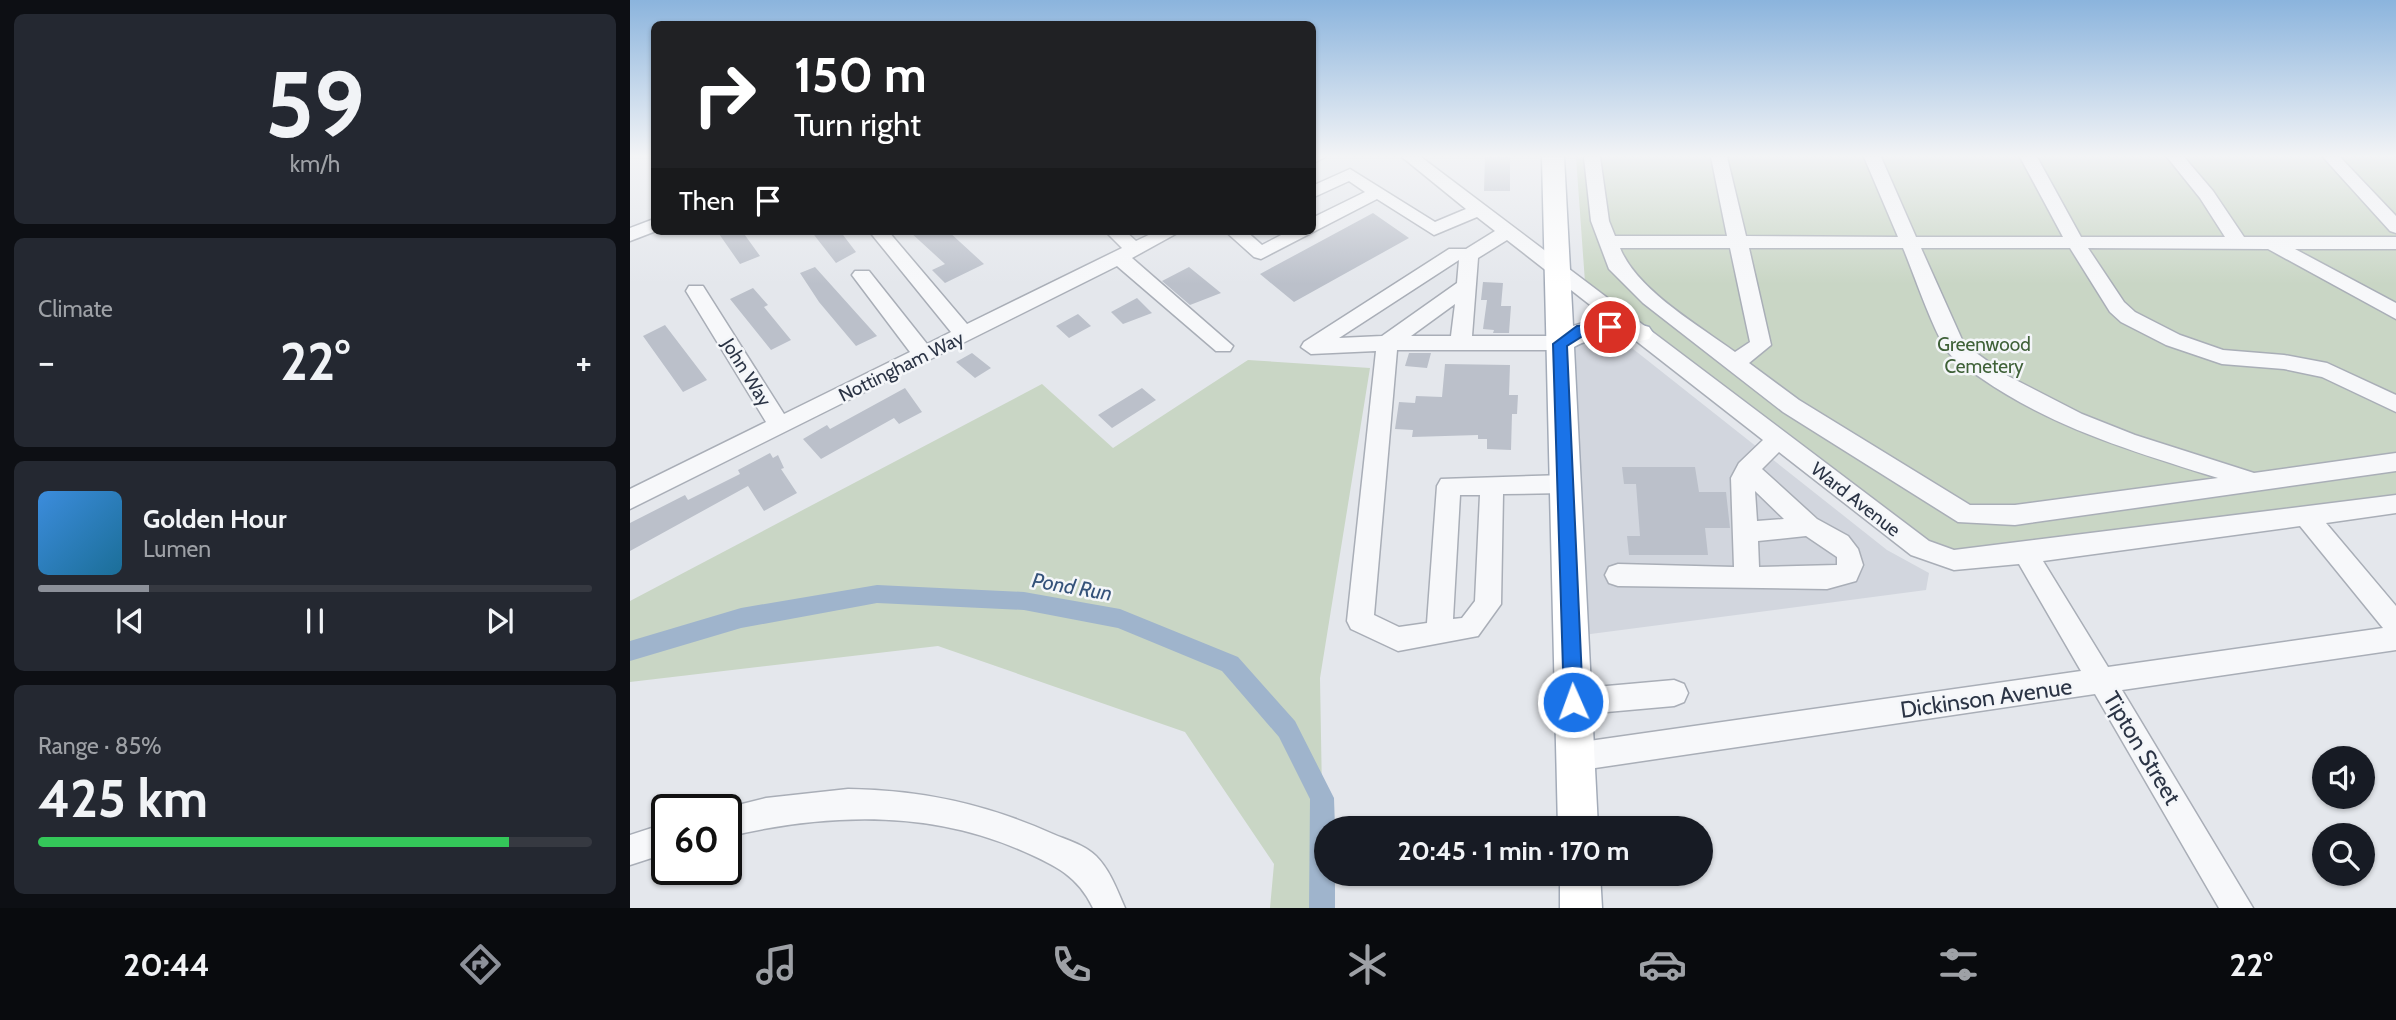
<!DOCTYPE html>
<meta charset="utf-8">
<style>
:root{--surface:#171b24;--page:#242831;--text:#f1f3f6;--muted:#9ea1a6;--line:#363941;--accent:#8c9099}
body{margin:0;font-family:Cabin,sans-serif;background:var(--page);color:var(--text);height:100vh;display:flex;flex-direction:column;font-size:26px;white-space:nowrap}
*{box-sizing:border-box;margin:0}
p{font-size:23px;color:var(--muted)}
.icon{flex:none;width:38px;height:38px;fill:none;stroke:currentColor;stroke-width:2;stroke-linecap:round;stroke-linejoin:round}
.map{position:relative;flex:1;overflow:hidden}
.panel{display:flex;flex-direction:column;gap:14px;padding:14px;background:#0d0f14;width:630px}
.panel>*{flex:none}
.top-card{position:absolute;left:21px;top:21px;width:665px;height:214px;border-radius:10px;box-shadow:0 2px 5px #0004;background:#202124;color:#fff;overflow:hidden}
.fabs{position:absolute;left:1682px;top:746px;display:grid;gap:14px}
.fabs a{display:grid;place-items:center;width:63px;height:63px;border-radius:50%;background:var(--surface);box-shadow:0 2px 5px #0004;font-size:35px}
.speed{position:absolute;left:21px;top:794px;display:flex;gap:14px;font-size:35px;font-weight:700;text-align:center}
.speed>*{display:grid;place-content:center;width:91px;height:91px;border-radius:50%;background:var(--surface);box-shadow:0 2px 5px #0004;line-height:1}
.speed .limit{border:4px solid #111;border-radius:10px;background:#fff;color:#111}
.pin{position:absolute;display:grid;place-items:center;width:60px;height:60px;color:#fff;margin:-30px;border:4px solid #fff;border-radius:50%;box-shadow:0 2px 7px #0007}
.me{position:absolute;width:77px;margin:-38px;rotate:358deg;stroke-linejoin:round;filter:drop-shadow(0 0 5px #0008)}
.turn{display:flex;align-items:center;gap:24px;height:147px;padding:0 28px;font-size:32px}
.turn .icon{width:91px;height:91px;stroke-width:2.5}
.turn b{display:block;font-size:49px;line-height:60px}
.then{display:flex;align-items:center;height:66px;padding:0 28px;background:#0003;gap:14px;font-size:26px}
.big{font-size:52px;font-weight:700;line-height:1.1}
.panel .widget{flex:1;display:flex;flex-direction:column;justify-content:center;gap:10px;min-width:0;padding:0 24px;border-radius:10px;background:var(--page)}
.panel .dial{align-items:center;gap:0}
.dial b{font-size:91px;line-height:1}
.song{display:flex;align-items:center;gap:21px}
.cover{width:84px;height:84px;border-radius:10px;background:linear-gradient(135deg,hsl(210 70% 55%),hsl(200 70% 35%))}
.played{height:7px;border-radius:4px;background:linear-gradient(90deg,var(--accent) 20%,var(--line) 20%)}
.keys{display:flex;justify-content:space-around;direction:ltr}
.heat{display:flex;justify-content:space-between;align-items:center;font-size:38px;direction:ltr}
.charge{height:10px;border-radius:5px;background:linear-gradient(90deg,#34c759 85%,var(--line) 0)}
.trip{position:absolute;left:684px;top:816px;width:399px;height:70px;border-radius:35px;background:var(--surface);box-shadow:0 2px 5px #0004;font-weight:700;line-height:70px;text-align:center}
.menu{display:flex;height:112px;justify-content:space-around;align-items:center;background:#090b0e;color:var(--muted)}
.menu .icon{width:49px;height:49px}
.menu .selected{color:var(--accent)}
.menu b{font-size:32px;color:var(--text)}
main{display:flex;flex:1;min-height:0}
.map>svg:first-child{display:block}
.built{fill:#d2d6de}
.green{fill:#c9d6c5}
.lines{fill:none;stroke-linecap:round;stroke-linejoin:round}
.canal{fill:#9fb4cc;fill-rule:evenodd}
.building{fill:#bbc0ca}
.minor-casing{stroke:#a9aeb7;stroke-width:3}
.major-casing{stroke:#a3abb8;stroke-width:3}
.minor{fill:#f7f8fa;fill-rule:evenodd}
.major{fill:#fff;fill-rule:evenodd}
.route{fill:#1a73e8;stroke:#114b97;stroke-width:2}
.labels{text-anchor:middle;stroke-width:5;stroke-linejoin:round;paint-order:stroke}
.park-label{font-size:19px;fill:#3f6138;stroke:#f4f6f9}
.street-label{font-size:19px;fill:#2b3445;stroke:#f4f6f9}
.water-label{font-size:21px;font-style:italic;fill:#34527a;stroke:#f4f6f9}
.near-street-label{font-size:23px;fill:#2b3445;stroke:#f4f6f9}
</style>
<main>
<section class="panel">
<div class="widget dial"><b>59</b><p>km/h</p></div>
<div class="widget"><p>Climate</p>
<div class="heat"><a>−</a><b class="big">22°</b><a>+</a></div>
</div>
<div class="widget">
<div class="song"><i class="cover"></i><div><b>Golden Hour</b><p>Lumen</p></div></div>
<div class="played"></div>
<div class="keys"><svg class="icon" aria-label="previous" viewBox="0 0 24 24"><path d="M18 5L8 12l10 7zM5 5v14"/></svg><svg class="icon" aria-label="pause" viewBox="0 0 24 24"><path d="M8 5v14M16 5v14"/></svg><svg class="icon" aria-label="next" viewBox="0 0 24 24"><path d="M6 5l10 7-10 7zM19 5v14"/></svg></div>
</div>
<div class="widget"><p>Range · 85%</p><b class="big">425 km</b><div class="charge"></div></div>
</section>
<div class="map">
<svg width="1766" height="908" viewBox="0 0 1766 908">
<rect width="100%" height="100%" fill="#e4e7ec"/>
<!-- built -->
<path class="built" d="M957,333L993,341L1257,550L1299,573L1296,590L953,635L943,345Z"/>
<!-- green -->
<path class="green" d="M946,157H1766V502L1297,560L956,296Z
M618,360L740,368L690,678L694,908H640L644,864L555,732L308,646L0,682V601L412,384L483,448Z"/>
<g class="lines">
<!-- canal -->
<path class="canal" d="M247,585L394,592L490,609L608,657L665,721L704,798L705,828H696V873H705V908H679L680,799L649,737L592,671L488,628L394,610L247,603L111,628L0,661V641L111,608Z"/>
</g>
<!-- building -->
<path class="building" d="M855,157H880V191H854Z
M743,213L779,238L664,302L630,274Z
M87,231H112L130,256L110,264Z
M181,231H210L226,252L206,263Z
M279,231H318L354,264L315,283L302,270L315,264Z
M185,267L247,336L226,346L189,302L170,273Z
M559,267L591,293L560,305L532,281Z
M853,282L873,283L871,306H881L879,333H863L864,330L853,329L857,300H851Z
M123,288L138,305L134,307L161,340L141,350L100,299Z
M507,298L522,313L493,324L481,312Z
M448,314L461,326L439,338L426,326Z
M35,325L77,380L53,392L13,336Z
M342,353L361,368L345,378L326,362Z
M779,353H801L797,368L775,366Z
M815,364L880,365L879,395H888L887,414H882L881,450L857,449V439H848V435L782,437L783,430L765,429L769,402L785,403L786,396L812,397Z
M275,388L292,412L269,424L264,418L191,459L173,439L197,425L200,429Z
M512,388L526,400L482,428L468,415Z
M140,453L143,458L148,455L154,468L151,469L167,493L134,511L118,486L0,551V523L55,495L58,500L110,474L108,470Z
M992,467H1065L1069,492H1096L1100,528H1075L1078,555H999L997,536H1010L1006,484H994Z"/>
<g class="lines">
<defs>
<path id="minor" d="M682,157H695L682,164Z
M772,157H791L1299,541L1324,550L1766,495V513L1696,523L1766,606V650L1492,690L1623,908H1589L1465,694L945,771L935,767L931,757L935,747L945,743L1451,671L1389,564L1324,570L1281,555L1149,452L1132,469L1187,519L1218,536L1228,549L1233,565L1226,581L1197,589L988,586L979,583L975,575L979,567L988,564L1104,567L1101,478L1109,463L1133,440L877,240L848,258L842,336H930L940,343L930,350H767L744,615L769,627L797,623L807,486L811,479L935,475L943,478L947,484L943,490L935,493L873,494L871,604L848,636L768,651L721,629L717,621L746,351L681,354L671,347L674,342L819,249H836L865,231L847,217L804,235L747,199L631,259L624,257L595,231H616L632,245L659,231H682V218L735,192L719,181L682,198V186L720,169L805,222L836,209ZM829,260L827,283L752,336L709,338ZM825,304L821,336H781ZM1125,491L1154,519L1127,521ZM830,495H850L845,601L832,618L823,619ZM1670,526L1753,628L1478,667L1413,561ZM1176,536L1207,557V565L1129,567L1128,541Z
M954,157H970L979,221L985,236H1097L1081,157H1097L1116,236L1268,237L1234,157H1251L1286,237H1433L1390,157H1407L1451,237H1595L1570,198L1537,157H1554L1583,191L1614,237H1766V249H1665L1766,303V319L1638,249L1458,248L1494,302L1505,312L1550,335L1593,350L1654,355L1697,363L1766,395V412L1692,377L1654,369L1592,364L1536,345L1491,322L1480,312L1440,248H1291L1334,344L1378,376L1452,414L1505,435L1624,473L1766,453V471L1385,525L1328,522L1153,412L1013,303L979,269L961,221ZM990,248H1100L1120,342L1105,352C1068,325 1007,290 990,248ZM1119,248H1273C1284,274 1303,331 1318,352C1326,362 1341,371 1351,378C1423,428 1505,452 1588,478L1385,505H1340L1169,400L1119,363L1141,345Z
M1693,157H1710L1766,216V233L1760,231Z
M24,219L26,231L0,241V228Z
M239,231H258L337,324L492,248L475,231H495L506,241L527,231H551L502,258L603,346L600,351H586L487,266L0,509V489L136,422L56,291L59,286H73L154,414L280,352L225,279L222,275L225,271H239L297,344L321,332Z
M1044,680L1054,684L1058,693L1054,702L1044,706L943,715L933,711L929,702L933,693L943,689Z
M218,789C292,790 356,804 423,834C437,840 455,845 466,856C480,870 487,890 495,908H463C448,876 426,866 395,852C300,809 196,813 96,837V810H88L136,798Z
M37,823V853L0,865V835Z"/>
<path id="major" d="M912,157H934L943,326C969,317 993,319 1019,327L1023,333L1019,339C992,347 974,330 944,347L968,828H928Z
M930,873H970L972,908H930Z"/>
</defs>
<!-- minor casing -->
<use href="#minor" class="minor-casing"/>
<!-- major casing -->
<use href="#major" class="major-casing"/>
<!-- minor -->
<use href="#minor" class="minor"/>
<!-- major -->
<use href="#major" class="major"/>
</g>
<!-- sky -->
<linearGradient id="sky" x2="0" y2="1"><stop stop-color="#8bb4dd"/><stop offset="0.55" stop-color="#f3f4f6"/><stop offset="1" stop-color="#f3f4f6" stop-opacity="0"/></linearGradient>
<rect width="1766" height="284" fill="url(#sky)"/>
<!-- route -->
<path class="route" d="M980,322L987,327L985,330L956,334L937,346L953,702L950,708L943,711L937,708L934,702L923,344L947,326Z"/>
<g class="labels">
<!-- park labels -->
<g class="park-label">
<text x="1354" y="351">Greenwood<tspan x="1354" dy="22">Cemetery</tspan></text>
</g>
<!-- street labels -->
<g class="street-label">
<text transform="translate(271 366) rotate(-26)" y="7">Nottingham Way</text>
<text transform="translate(117 372) rotate(58)" y="7">John Way</text>
<text transform="translate(1226 499) rotate(38)" y="7">Ward Avenue</text>
</g>
<!-- water labels -->
<g class="water-label">
<text transform="translate(442 587) rotate(10)" y="7">Pond Run</text>
</g>
<!-- near-street labels -->
<g class="near-street-label">
<text transform="translate(1356 698) rotate(-8)" y="8">Dickinson Avenue</text>
<text transform="translate(1512 748) rotate(59)" y="8">Tipton Street</text>
</g>
</g>
</svg>
<div class="fabs">
<a><svg class="icon" aria-label="sound" viewBox="0 0 24 24"><path d="M4 9h4l5-4v14l-5-4H4zM17 9q2 3 0 6"/></svg></a>
<a><svg class="icon" aria-label="search" viewBox="0 0 24 24"><circle cx="10" cy="10" r="6"/><path d="M15 15l6 6"/></svg></a>
</div>
<div class="speed"><div class="limit">60</div></div>
<div class="pin" style="left:980px;top:327px;background:#d93025"><svg class="icon" aria-label="arrive" viewBox="0 0 24 24"><path d="M6 21V4h12l-3 4 3 4H6"/></svg></div>
<svg class="me" style="left:943px;top:702px" viewBox="-20 -20 40 40"><circle r="17" fill="#1a73e8" stroke="#fff" stroke-width="3"/><path d="M0-11L8 9 0 5-8 9z" fill="#fff"/></svg>
<div class="trip">20:45 · 1 min · 170 m</div>
<div class="top-card">
<div class="turn"><svg class="icon" aria-label="right" viewBox="0 0 24 24"><path d="M7 20v-9h11M14 6l5 5-5 5"/></svg><div><b>150 m</b>Turn right</div></div>
<div class="then">Then<svg class="icon" aria-label="arrive" viewBox="0 0 24 24"><path d="M6 21V4h12l-3 4 3 4H6"/></svg></div>
</div>
</div>
</main>
<nav class="menu">
<b>20:44</b>
<svg class="icon selected" aria-label="directions" viewBox="0 0 24 24"><path d="M12 3l9 9-9 9-9-9zM9 14v-3h6M13 9l2 2-2 2"/></svg>
<svg class="icon" aria-label="music" viewBox="0 0 24 24"><path d="M9 18V5l10-2v13"/><circle cx="6" cy="18" r="3"/><circle cx="16" cy="16" r="3"/></svg>
<svg class="icon" aria-label="phone" viewBox="0 0 24 24"><path d="M5 4h4l2 5-3 2q2 4 5 5l2-3 5 2v4C11 20 4 13 5 4z"/></svg>
<svg class="icon" aria-label="climate" viewBox="0 0 24 24"><path d="M12 3v18M4 7l16 10M4 17L20 7"/></svg>
<svg class="icon" aria-label="car" viewBox="0 0 24 24"><path d="M5 17H2v-5l4-1 3-4h7l3 4 3 1v5h-3M9 17h6M6 11h13"/><circle cx="7" cy="17" r="2"/><circle cx="17" cy="17" r="2"/></svg>
<svg class="icon" aria-label="filters" viewBox="0 0 24 24"><path d="M4 7h16M4 17h16"/><circle cx="9" cy="7" r="2"/><circle cx="15" cy="17" r="2"/></svg>
<b>22°</b>
</nav>
